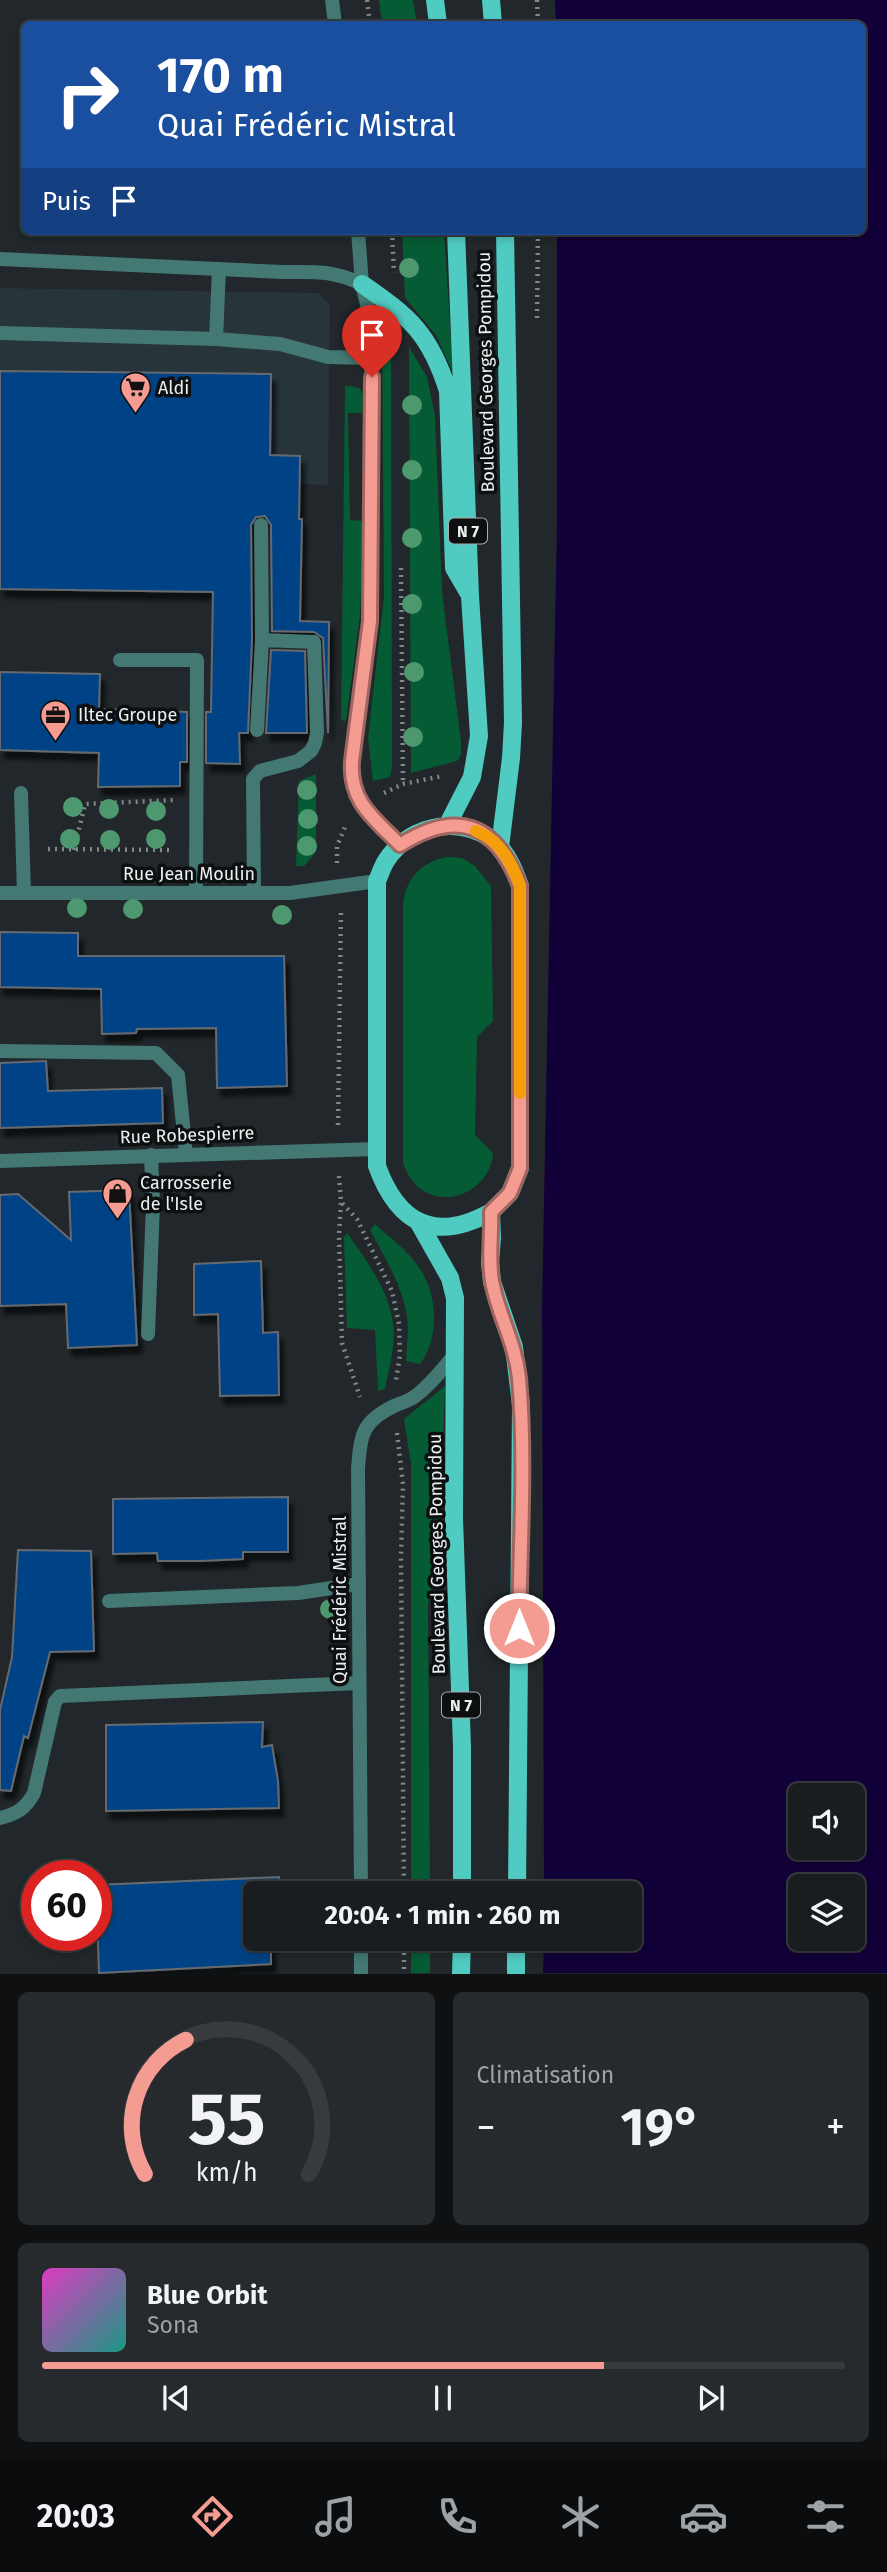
<!DOCTYPE html>
<html lang="fr">
<meta charset="utf-8">
<style>
:root{--surface:#191d20;--page:#262a2d;--text:#f1f3f6;--muted:#9fa2a5;--line:#373b3e;--accent:#f59c92}
body{margin:0;font-family:"Fira Sans",sans-serif;background:var(--page);color:var(--text);height:100vh;display:flex;flex-direction:column;font-size:26px;white-space:nowrap}
*{box-sizing:border-box;margin:0}
p{font-size:23px;color:var(--muted)}
.icon{flex:none;width:38px;height:38px;fill:none;stroke:currentColor;stroke-width:2;stroke-linecap:round;stroke-linejoin:round}
.map{position:relative;height:1974px;overflow:hidden}
.drawer{display:flex;flex-direction:column;gap:18px;padding:18px;background:#0e1012;flex:1}
.drawer>*{flex:none}
.hud{position:absolute;left:21px;top:21px;width:845px;height:214px;border-radius:10px;box-shadow:0 4px 10px #0003,0 0 0 2px var(--line);background:#1a4fa0;color:#fff;overflow:hidden}
.fabs{position:absolute;left:788px;top:1783px;display:grid;gap:14px}
.fabs a{display:grid;place-items:center;width:77px;height:77px;border-radius:10px;background:var(--surface);box-shadow:0 4px 10px #0003,0 0 0 2px var(--line);font-size:35px}
.speed{position:absolute;left:21px;top:1860px;display:flex;gap:14px;font-size:35px;font-weight:700;text-align:center}
.speed>*{display:grid;place-content:center;width:91px;height:91px;border-radius:50%;background:var(--surface);box-shadow:0 4px 10px #0003,0 0 0 2px var(--line);line-height:1}
.speed .limit{border:10px solid #d22;background:#fff;color:#111}
.pin{position:absolute;display:grid;place-items:center;width:60px;height:60px;color:#fff;margin:-72px -30px;border-radius:50% 50% 50% 0;rotate:-45deg;box-shadow:0 0 7px #0007}
.pin .icon{rotate:45deg}
.me{position:absolute;width:77px;margin:-38px;rotate:0deg;stroke-linejoin:round;filter:drop-shadow(0 0 5px #0008)}
.turn{display:flex;align-items:center;gap:24px;height:147px;padding:0 21px;font-size:32px}
.turn .icon{width:91px;height:91px;stroke-width:2.5}
.turn b{display:block;font-size:49px;line-height:60px}
.then{display:flex;align-items:center;height:66px;padding:0 21px;background:#0003;gap:14px;font-size:26px}
.big{font-size:52px;font-weight:700;line-height:1.1}
.drawer .card{flex:1;display:flex;flex-direction:column;justify-content:center;gap:10px;min-width:0;padding:0 24px;border-radius:10px;background:var(--page)}
.drawer .dial{align-items:center;gap:0}
.dial svg{height:182px;overflow:visible;fill:none;stroke:var(--line);stroke-width:7;stroke-linecap:round;text-anchor:middle}
.dial text{fill:var(--text);stroke:none}
.song{display:flex;align-items:center;gap:21px}
.cover{width:84px;height:84px;border-radius:10px;background:linear-gradient(135deg,hsl(310 70% 55%),hsl(170 70% 35%))}
.played{height:7px;border-radius:4px;background:linear-gradient(90deg,var(--accent) 70%,var(--line) 70%)}
.keys{display:flex;justify-content:space-around;direction:ltr}
.heat{display:flex;justify-content:space-between;align-items:center;font-size:38px;direction:ltr}
.drawer .tiles{flex:1;display:grid;gap:18px;grid-template-columns:1fr 1fr}
.card:last-child{grid-column:span 2}
.trip{position:absolute;left:243px;top:1881px;width:399px;height:70px;border-radius:10px;background:var(--surface);box-shadow:0 4px 10px #0003,0 0 0 2px var(--line);font-weight:700;line-height:70px;text-align:center}
.tabs{display:flex;height:112px;justify-content:space-around;align-items:center;background:#0a0c0d;color:var(--muted)}
.tabs .icon{width:49px;height:49px}
.tabs .on{color:var(--accent)}
.tabs b{font-size:32px;color:var(--text)}
.map>svg:first-child{display:block}
.built{fill:#273439}
.green{fill:#055c34}
.water{fill:#120038;fill-rule:evenodd}
.building{fill:#004386;stroke:#65696f;stroke-width:2;filter:url(#shadow)}
.lines{fill:none;stroke-linecap:round;stroke-linejoin:round}
.path{stroke:#82888a;stroke-width:4.5;stroke-dasharray:2 5;stroke-linecap:butt}
.service{stroke:#437873;stroke-width:14}
.minor{stroke:#437873;stroke-width:14}
.primary{stroke:#50cbc2;stroke-width:18}
.tree{fill:#4e9870}
.route-casing{stroke:#9f655f;stroke-width:18}
.route{stroke:#f59c92;stroke-width:12}
.slow{stroke:#f59e0b;stroke-width:12}
.labels{text-anchor:middle;stroke-width:7;stroke-linejoin:round;paint-order:stroke}
.shield{fill:#0d0f11;stroke:#a8acad;stroke-width:2}
.shield-label{font-size:16px;font-weight:bold;fill:#eaeff0}
.street-label{font-size:18px;fill:#eaeff0;stroke:#0d0f11}
.poi-label{font-size:18px;fill:#eaeff0;stroke:#0d0f11;text-anchor:start}
</style>
<div class="map">
<svg width="887" height="1974" viewBox="0 0 887 1974">
<defs>
<filter id="shadow"><feDropShadow dx="4.5" dy="8" stdDeviation="2" flood-color="#0009"/></filter>
</defs>
<rect width="100%" height="100%" fill="#21272a"/>
<!-- built -->
<path class="built" d="M0,288L319,293L330,306L328,485L0,476Z"/>
<!-- green -->
<path class="green" d="M379,0H413L417,24H382Z
M402,231H444L453,373L436,335L405,298Z
M388,321L391,323L392,767L390,777L373,781L368,738L384,597L382,329Z
M409,347L427,377L435,416L442,592L461,742V755L457,761L411,773Z
M345,386C367,385 363,395 362,413H348L350,520L364,521L360,615L346,721L341,720Z
M316,774V852L304,866H296L299,781Z
M447,857L462,858L475,866L491,886L493,1021L477,1037L475,1135L493,1153C491,1189 447,1211 418,1187C411,1181 406,1171 403,1163V906C405,879 421,862 447,857Z
M375,1224C390,1238 407,1250 418,1266C438,1293 440,1338 420,1364L406,1361C407,1343 410,1324 405,1306C398,1279 383,1254 370,1230Z
M347,1233C366,1260 389,1290 393,1324C396,1345 389,1369 385,1389L378,1391L375,1330L347,1328L344,1237Z
M445,1386L440,1540L428,1605L430,1893H411V1464L404,1419Z
M411,1939H430V1973H411Z"/>
<!-- water -->
<path class="water" d="M555,0H887V1973H543L544,1939H630V1894L544,1893L542,1309L557,524V231H863V24H556ZM800,1796H852V1848H800ZM800,1886H852V1939H800Z"/>
<!-- building -->
<path class="building" d="M0,371L271,374L270,455L300,456L299,519H302L300,621L329,622L328,733L323,638L314,632L272,631L271,525L265,516L256,517L251,525L252,640L248,733H239L240,764L206,763V712H211L213,592L0,589Z
M271,650L305,651L307,733H266Z
M0,672L100,674L99,709L187,712V762H180V786L98,787L99,753L0,750Z
M0,932L78,933V956H284L287,1086L217,1088L216,1028L137,1029L136,1033L102,1034L101,989L0,987Z
M46,1061L48,1091L162,1088L163,1123L0,1128V1063Z
M129,1190L137,1345L68,1348L66,1304L0,1306V1195L18,1194L71,1240L69,1192Z
M261,1261L263,1333L278,1332L279,1395L220,1396L218,1314L194,1315V1264Z
M288,1497V1552H243V1559L200,1561H158L157,1553L113,1554V1499Z
M18,1550L91,1551L94,1651L50,1652L28,1738L24,1736L11,1791L0,1790V1710L12,1657Z
M263,1722L262,1747L272,1745L278,1781L279,1808L106,1811V1725Z
M279,1877L280,1894H256V1939H278V1942H271V1964L99,1973L96,1885Z"/>
<g class="lines">
<!-- path -->
<path class="path" d="M367,0L370,24
M537,0L538,24
M392,231L394,273
M537,318L538,231
M401,568L403,784
M384,793L403,784L443,776
M48,849L173,850
M74,850L85,804L174,800
M337,863V846L346,825
M338,1125L341,910
M339,1176L341,1202L357,1219L392,1291L399,1324L400,1355L396,1380
M341,1203L339,1234L342,1343L360,1397
M397,1433L403,1484L401,1558L404,1894
M404,1939V1974"/>
<!-- service -->
<path class="service" d="M0,333L216,339L280,344L328,357L371,358
M216,339L219,269
M120,660H197L196,893
M257,730L262,640L261,525
M21,793L24,893
M254,893L253,779L260,771L298,761L311,751L315,743L317,733L314,642L262,640
M0,1051L156,1053L178,1075L186,1154
M148,1334L153,1204L151,1155
M109,1601L298,1593L359,1584
M0,1818C17,1814 26,1808 34,1793L55,1702L60,1696L359,1683"/>
<!-- minor -->
<path class="minor" d="M332,0L335,24
M358,231L362,284L371,320L372,569L370,621L351,779L362,806L400,845
M0,259L283,272C316,272 332,270 362,284
M0,893H290L377,881
M0,1161L375,1149
M361,1894L358,1468C361,1435 361,1422 394,1406C401,1403 408,1401 414,1397C431,1385 443,1368 456,1353
M361,1939V1974"/>
<!-- primary -->
<path class="primary" d="M435,0L438,24
M491,0L493,24
M362,284C410,317 430,334 448,391L454,568L468,592
M448,824L472,777L479,736L470,596L456,231
M500,847L511,758L513,723L505,231
M491,1212C435,1243 398,1224 377,1166V881C380,875 382,867 386,861C410,822 468,813 500,847C510,859 515,872 520,886V1168L510,1193L491,1212L492,1238L490,1262L492,1282L514,1347L521,1405L517,1894
M419,1223L450,1278L455,1298L454,1518L462,1747V1894
M461,1974L462,1939
M516,1974V1939"/>
</g>
<!-- trees -->
<g class="tree">
<circle cx="409" cy="268" r="10"/>
<circle cx="412" cy="405" r="10"/>
<circle cx="412" cy="470" r="10"/>
<circle cx="412" cy="538" r="10"/>
<circle cx="412" cy="604" r="10"/>
<circle cx="414" cy="672" r="10"/>
<circle cx="413" cy="737" r="10"/>
<circle cx="307" cy="790" r="10"/>
<circle cx="73" cy="807" r="10"/>
<circle cx="109" cy="809" r="10"/>
<circle cx="156" cy="811" r="10"/>
<circle cx="308" cy="819" r="10"/>
<circle cx="70" cy="839" r="10"/>
<circle cx="156" cy="839" r="10"/>
<circle cx="110" cy="840" r="10"/>
<circle cx="307" cy="846" r="10"/>
<circle cx="77" cy="908" r="10"/>
<circle cx="133" cy="909" r="10"/>
<circle cx="282" cy="915" r="10"/>
<circle cx="330" cy="1609" r="10"/>
</g>
<g class="lines">
<defs>
<path id="route" d="M372,377L370,621L352,761C349,802 374,818 400,845C457,809 496,823 520,886V1168L510,1193L491,1212C492,1235 488,1258 492,1281C498,1315 515,1341 519,1378C526,1460 520,1546 519,1628"/>
</defs>
<!-- route casing -->
<use href="#route" class="route-casing"/>
<!-- route -->
<use href="#route" class="route"/>
<!-- slow -->
<path class="slow" d="M476,831C501,841 512,863 520,886V1093"/>
</g>
<!-- icons -->
<defs>
<symbol id="supermarket-pin" viewBox="-11 -11 22 30"><path d="M0 17L-7.5 6A9.5 9.5 0 1 1 7.5 6Z" fill="#f59c92" stroke="#0d0f11"/><path d="M-6-5.5h2.5l.6 2H6L4.5 2H-2.5L-4.4-4H-6ZM-1.5 3.2a1.3 1.3 0 1 0 .1 0ZM3 3.2a1.3 1.3 0 1 0 .1 0Z" fill="#111"/></symbol>
<symbol id="office-pin" viewBox="-11 -11 22 30"><path d="M0 17L-7.5 6A9.5 9.5 0 1 1 7.5 6Z" fill="#f59c92" stroke="#0d0f11"/><path d="M-6-3h4V-5.5h4V-3h4V5H-6ZM-1-4.5V-3h2v-1.5ZM-6 0V1H6V0Z" fill="#111"/></symbol>
<symbol id="shop-pin" viewBox="-11 -11 22 30"><path d="M0 17L-7.5 6A9.5 9.5 0 1 1 7.5 6Z" fill="#f59c92" stroke="#0d0f11"/><path d="M-5-2.5h2.3a2.7 3.5 0 0 1 5.4 0H5L5.5 6h-11ZM-1.5-2.5h3a1.5 2.3 0 0 0-3 0Z" fill="#111"/></symbol>
</defs>
<g fill-rule="evenodd">
<use href="#supermarket-pin" x="118" y="370" width="35" height="47"/>
<use href="#office-pin" x="38" y="698" width="35" height="47"/>
<use href="#shop-pin" x="100" y="1176" width="35" height="47"/>
</g>
<g class="labels">
<!-- shield labels -->
<g class="shield">
<rect x="449" y="518.5" width="38" height="25" rx="5"/>
<rect x="442" y="1692.5" width="38" height="25" rx="5"/>
</g>
<g class="shield-label">
<text x="468" y="537">N 7</text>
<text x="461" y="1711">N 7</text>
</g>
<!-- street labels -->
<g class="street-label">
<text transform="translate(486 372) rotate(-91)" y="6">Boulevard Georges Pompidou</text>
<text x="189" y="880">Rue Jean Moulin</text>
<text transform="translate(187 1135) rotate(-2)" y="6">Rue Robespierre</text>
<text transform="translate(437 1554) rotate(-91)" y="6">Boulevard Georges Pompidou</text>
<text transform="translate(340 1600) rotate(-90)" y="6">Quai Frédéric Mistral</text>
</g>
<!-- poi labels -->
<g class="poi-label">
<text x="158" y="394">Aldi</text>
<text x="78" y="721">Iltec Groupe</text>
<text x="140" y="1189">Carrosserie<tspan x="140" dy="21">de l'Isle</tspan></text>
</g>
</g>
</svg>
<div class="fabs">
<a><svg class="icon" aria-label="sound" viewBox="0 0 24 24"><path d="M4 9h4l5-4v14l-5-4H4zM17 9q2 3 0 6"/></svg></a>
<a><svg class="icon" aria-label="layers" viewBox="0 0 24 24"><path d="M12 4l9 5-9 5-9-5zM3 14l9 5 9-5"/></svg></a>
</div>
<div class="speed"><div class="limit">60</div></div>
<div class="pin" style="left:372px;top:377px;background:#d93025"><svg class="icon" aria-label="arrive" viewBox="0 0 24 24"><path d="M6 21V4h12l-3 4 3 4H6"/></svg></div>
<svg class="me" style="left:519px;top:1628px" viewBox="-20 -20 40 40"><circle r="17" fill="#f59c92" stroke="#fff" stroke-width="3"/><path d="M0-11L8 9 0 5-8 9z" fill="#fff"/></svg>
<div class="trip">20:04 · 1 min · 260 m</div>
<div class="hud">
<div class="turn"><svg class="icon" aria-label="right" viewBox="0 0 24 24"><path d="M7 20v-9h11M14 6l5 5-5 5"/></svg><div><b>170 m</b>Quai Frédéric Mistral</div></div>
<div class="then">Puis<svg class="icon" aria-label="arrive" viewBox="0 0 24 24"><path d="M6 21V4h12l-3 4 3 4H6"/></svg></div>
</div>
</div>
<section class="drawer">
<div class="tiles">
<div class="card dial"><svg viewBox="0 0 100 80">
<path d="M14 69A42 42 0 1 1 86 69"/>
<path d="M14 69A42 42 0 0 1 32 10" stroke="#f59c92"/>
<text x="50" y="56" font-size="32" font-weight="700">55</text>
<text x="50" y="72" font-size="11">km/h</text>
</svg></div>
<div class="card"><p>Climatisation</p>
<div class="heat"><a>−</a><b class="big">19°</b><a>+</a></div>
</div>
<div class="card">
<div class="song"><i class="cover"></i><div><b>Blue Orbit</b><p>Sona</p></div></div>
<div class="played"></div>
<div class="keys"><svg class="icon" aria-label="previous" viewBox="0 0 24 24"><path d="M18 5L8 12l10 7zM5 5v14"/></svg><svg class="icon" aria-label="pause" viewBox="0 0 24 24"><path d="M8 5v14M16 5v14"/></svg><svg class="icon" aria-label="next" viewBox="0 0 24 24"><path d="M6 5l10 7-10 7zM19 5v14"/></svg></div>
</div>
</div>
</section>
<nav class="tabs">
<b>20:03</b>
<svg class="icon on" aria-label="directions" viewBox="0 0 24 24"><path d="M12 3l9 9-9 9-9-9zM9 14v-3h6M13 9l2 2-2 2"/></svg>
<svg class="icon" aria-label="music" viewBox="0 0 24 24"><path d="M9 18V5l10-2v13"/><circle cx="6" cy="18" r="3"/><circle cx="16" cy="16" r="3"/></svg>
<svg class="icon" aria-label="phone" viewBox="0 0 24 24"><path d="M5 4h4l2 5-3 2q2 4 5 5l2-3 5 2v4C11 20 4 13 5 4z"/></svg>
<svg class="icon" aria-label="climate" viewBox="0 0 24 24"><path d="M12 3v18M4 7l16 10M4 17L20 7"/></svg>
<svg class="icon" aria-label="car" viewBox="0 0 24 24"><path d="M5 17H2v-5l4-1 3-4h7l3 4 3 1v5h-3M9 17h6M6 11h13"/><circle cx="7" cy="17" r="2"/><circle cx="17" cy="17" r="2"/></svg>
<svg class="icon" aria-label="filters" viewBox="0 0 24 24"><path d="M4 7h16M4 17h16"/><circle cx="9" cy="7" r="2"/><circle cx="15" cy="17" r="2"/></svg>
</nav>
